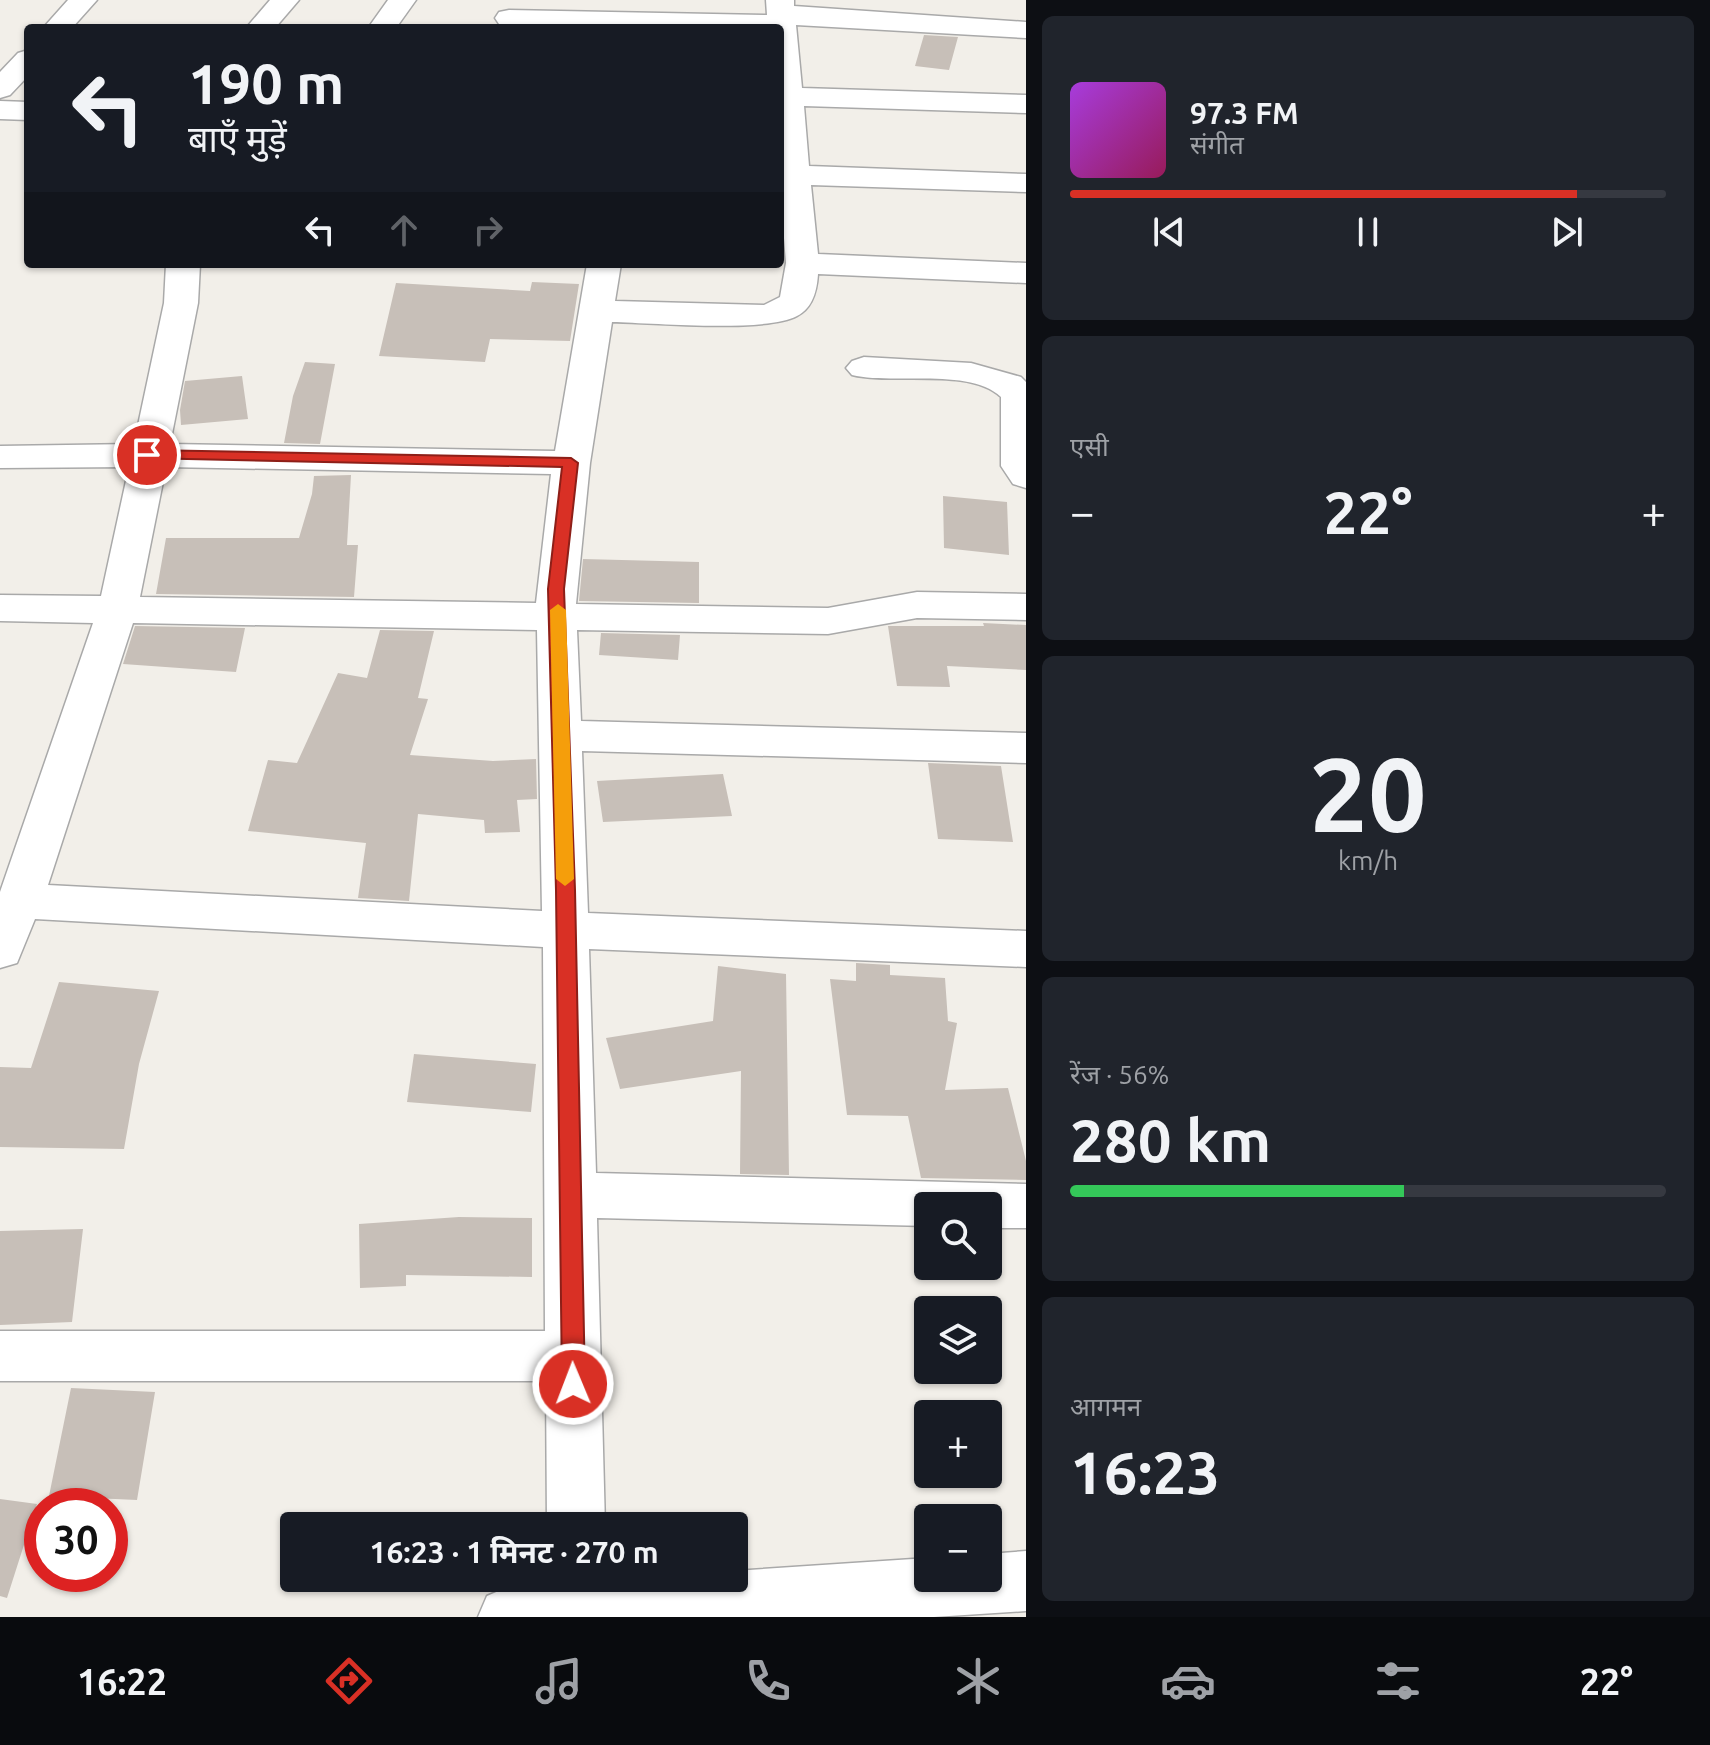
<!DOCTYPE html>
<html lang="hi">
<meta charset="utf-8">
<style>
:root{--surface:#171b24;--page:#20242c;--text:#f1f3f6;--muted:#9ea1a6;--line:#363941;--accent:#d93025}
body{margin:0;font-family:Ubuntu,"Noto Sans Devanagari",sans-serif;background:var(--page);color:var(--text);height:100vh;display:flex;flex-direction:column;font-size:30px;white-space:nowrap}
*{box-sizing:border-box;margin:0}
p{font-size:26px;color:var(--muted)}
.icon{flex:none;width:44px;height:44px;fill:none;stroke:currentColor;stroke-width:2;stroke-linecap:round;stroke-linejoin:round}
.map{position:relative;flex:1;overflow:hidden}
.details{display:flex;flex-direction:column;gap:16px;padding:16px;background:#0d0f14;width:684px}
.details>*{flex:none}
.guide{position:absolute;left:24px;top:24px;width:760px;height:244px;border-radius:8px;box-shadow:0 2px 6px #0004;background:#171b24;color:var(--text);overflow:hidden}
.controls{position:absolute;left:914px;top:1192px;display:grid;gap:16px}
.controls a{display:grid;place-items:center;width:88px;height:88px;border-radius:8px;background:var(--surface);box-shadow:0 2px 6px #0004;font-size:40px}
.speed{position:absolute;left:24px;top:1488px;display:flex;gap:16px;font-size:40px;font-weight:700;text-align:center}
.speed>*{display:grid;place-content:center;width:104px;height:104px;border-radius:50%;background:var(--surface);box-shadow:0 2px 6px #0004;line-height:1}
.speed .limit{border:12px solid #d22;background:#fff;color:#111}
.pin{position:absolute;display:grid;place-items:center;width:68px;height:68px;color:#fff;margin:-34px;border:4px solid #fff;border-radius:50%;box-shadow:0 2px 8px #0007}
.me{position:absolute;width:88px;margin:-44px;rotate:359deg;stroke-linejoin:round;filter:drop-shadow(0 0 6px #0008)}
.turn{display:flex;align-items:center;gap:28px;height:168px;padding:0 32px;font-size:36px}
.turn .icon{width:104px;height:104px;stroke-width:2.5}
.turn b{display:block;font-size:56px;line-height:68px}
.lanes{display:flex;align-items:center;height:76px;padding:0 32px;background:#0003;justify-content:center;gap:40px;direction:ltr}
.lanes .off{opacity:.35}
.big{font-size:60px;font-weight:700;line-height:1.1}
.details .tile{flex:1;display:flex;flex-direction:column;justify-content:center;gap:12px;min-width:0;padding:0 28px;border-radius:12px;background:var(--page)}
.details .dial{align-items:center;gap:0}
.dial b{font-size:104px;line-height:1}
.song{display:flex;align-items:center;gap:24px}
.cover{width:96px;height:96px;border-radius:12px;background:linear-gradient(135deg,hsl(280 70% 55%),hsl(330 70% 35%))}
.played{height:8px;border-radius:4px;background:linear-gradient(90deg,var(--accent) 85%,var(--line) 85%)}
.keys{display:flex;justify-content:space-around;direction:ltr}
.heat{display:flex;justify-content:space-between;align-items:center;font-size:44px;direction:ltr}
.charge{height:12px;border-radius:6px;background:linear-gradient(90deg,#34c759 56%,var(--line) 0)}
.trip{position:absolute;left:280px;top:1512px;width:468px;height:80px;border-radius:8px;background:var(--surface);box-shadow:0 2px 6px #0004;font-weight:700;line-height:80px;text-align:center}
.dock{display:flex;height:128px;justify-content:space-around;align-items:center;background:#090b0e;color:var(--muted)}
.dock .icon{width:56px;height:56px}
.dock .selected{color:var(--accent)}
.dock b{font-size:36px;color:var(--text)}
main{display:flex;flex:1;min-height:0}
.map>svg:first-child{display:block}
.building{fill:#c7bfb8}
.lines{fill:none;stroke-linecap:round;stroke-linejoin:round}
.minor-casing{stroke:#a9a9a9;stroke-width:3}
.minor{fill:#fff;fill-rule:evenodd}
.route{fill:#d93025;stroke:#8d1f18;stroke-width:2}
.slow{fill:#f59e0b}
</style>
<main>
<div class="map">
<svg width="1026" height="1617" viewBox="0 0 1026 1617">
<rect width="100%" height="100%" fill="#f2efe9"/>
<!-- building -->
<path class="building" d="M924,35L958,37L949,70L915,66Z
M532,282L579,284L570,341L490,339L485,362L379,356L396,283L530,291Z
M305,362L335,364L320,444L284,443L293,396Z
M242,376L248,419L181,425L180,410L185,381Z
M351,475L347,545H358L354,597L156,594L166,538H299L312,494L314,476Z
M943,496L1007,502L1009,555L944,548Z
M583,559L699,562V603L579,601Z
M983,623L1026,625V670L947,666L950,687L897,686L888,626H984Z
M135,626L245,628L236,672L123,664Z
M380,630L434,631L418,698L428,699L410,755L493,761L536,759L537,799L517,800L520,832L485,833L484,820L418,814L409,901L358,898L366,843L248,831L268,760L297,763L338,673L367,678Z
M601,633L680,635L678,660L599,655Z
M928,763L1001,766L1013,842L938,839Z
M723,774L732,816L603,822L597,781Z
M856,963L890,965V975L945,978L948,1021L957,1023L945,1090L1008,1088L1026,1161V1180L921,1178L908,1116L847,1115L830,979L856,981Z
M718,966L786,974L789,1175L740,1174L741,1071L620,1089L606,1038L713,1021Z
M59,982L159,991L139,1064L124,1149L0,1147V1067L31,1068Z
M414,1054L536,1064L531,1112L407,1102Z
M459,1217L532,1218V1277L406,1275V1286L360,1288L359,1224Z
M83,1229L72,1322L0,1325V1231Z
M71,1388L155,1392L137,1500L49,1496Z
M0,1499L37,1504L7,1598L0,1596Z"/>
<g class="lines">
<defs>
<path id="minor" d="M68,0H97L72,28H43Z
M270,0H299L275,28H246Z
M388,0H416L396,28H368Z
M766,0H794V6L1026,22V38L796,25L802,88L1026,95V113L804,106L809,166L1026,174V192L811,185L818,254L1026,263V283L818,274C817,290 813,308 797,316C766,333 652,323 612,322L590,463L576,604L828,608L917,592L1026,594V620L917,618L828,634L577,630L581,721L1026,733V763L582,751L588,913L1026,931V967L589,949L596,1173L1026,1184V1228H988V1206H928V1226L597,1218L605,1526H547L546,1381H0V1331H545L543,947L35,919L17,963L0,968V892L93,623L0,621V595L101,596L129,467L0,468V446L134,444L164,303L166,264H200L198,303L170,444L555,451L587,264H621L615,301L764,305L780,297L786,263L780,188V28L509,26L499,24L495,18L499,12L509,10L767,15ZM166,467L551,474L536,603L140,597ZM133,623L537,630L542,911L48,885Z
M28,50V76L10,95L0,98V72L18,53Z
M0,101L28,102V120L0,119Z
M864,357L971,363L1021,377L1026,382V488L1013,484L1001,466V397C970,367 892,385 852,375L846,368L852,361Z
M1026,1551V1611L934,1617H478L487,1596L508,1587L637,1578H734V1571L928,1558V1578H988V1554Z"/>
</defs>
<!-- minor casing -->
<use href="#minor" class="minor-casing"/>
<!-- minor -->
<use href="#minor" class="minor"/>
</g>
<!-- route -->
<path class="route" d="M147,450L571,458L578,463L564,589L575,890L585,1384L582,1392L573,1395L565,1392L562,1384L556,890L548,589L562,467L142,458L140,455Z"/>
<!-- slow -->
<path class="slow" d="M558,604L566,610L574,879L565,886L556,879L550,610Z"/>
</svg>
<div class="controls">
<a><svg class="icon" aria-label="search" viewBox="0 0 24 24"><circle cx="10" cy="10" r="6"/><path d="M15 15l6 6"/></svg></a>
<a><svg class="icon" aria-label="layers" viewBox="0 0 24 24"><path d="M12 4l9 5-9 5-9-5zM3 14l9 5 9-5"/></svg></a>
<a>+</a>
<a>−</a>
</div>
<div class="speed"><div class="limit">30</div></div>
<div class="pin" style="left:147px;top:455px;background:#d93025"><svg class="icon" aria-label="arrive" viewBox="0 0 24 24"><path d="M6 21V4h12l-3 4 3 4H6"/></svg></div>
<svg class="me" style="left:573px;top:1384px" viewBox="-20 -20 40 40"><circle r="17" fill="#d93025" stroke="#fff" stroke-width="3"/><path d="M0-11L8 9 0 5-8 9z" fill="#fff"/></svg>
<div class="trip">16:23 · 1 मिनट · 270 m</div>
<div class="guide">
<div class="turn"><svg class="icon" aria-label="left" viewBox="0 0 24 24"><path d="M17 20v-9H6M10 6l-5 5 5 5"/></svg><div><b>190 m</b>बाएँ मुड़ें</div></div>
<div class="lanes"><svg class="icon" aria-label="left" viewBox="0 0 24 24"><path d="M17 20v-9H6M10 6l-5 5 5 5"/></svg><svg class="icon off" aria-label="ahead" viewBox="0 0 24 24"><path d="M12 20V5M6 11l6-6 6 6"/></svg><svg class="icon off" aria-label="right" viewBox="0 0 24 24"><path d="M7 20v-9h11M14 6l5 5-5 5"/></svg></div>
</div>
</div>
<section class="details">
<div class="tile">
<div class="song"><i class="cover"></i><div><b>97.3 FM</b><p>संगीत</p></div></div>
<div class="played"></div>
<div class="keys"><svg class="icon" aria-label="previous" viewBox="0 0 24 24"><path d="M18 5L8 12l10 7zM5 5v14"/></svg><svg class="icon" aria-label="pause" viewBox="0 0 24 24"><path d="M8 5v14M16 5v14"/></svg><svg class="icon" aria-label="next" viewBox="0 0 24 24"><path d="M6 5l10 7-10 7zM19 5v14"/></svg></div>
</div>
<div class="tile"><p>एसी</p>
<div class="heat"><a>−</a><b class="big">22°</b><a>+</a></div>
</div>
<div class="tile dial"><b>20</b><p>km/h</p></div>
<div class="tile"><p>रेंज · 56%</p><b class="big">280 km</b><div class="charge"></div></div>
<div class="tile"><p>आगमन</p><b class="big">16:23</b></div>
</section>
</main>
<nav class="dock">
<b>16:22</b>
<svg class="icon selected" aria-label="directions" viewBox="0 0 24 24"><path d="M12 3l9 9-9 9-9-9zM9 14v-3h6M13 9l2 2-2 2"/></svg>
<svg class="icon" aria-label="music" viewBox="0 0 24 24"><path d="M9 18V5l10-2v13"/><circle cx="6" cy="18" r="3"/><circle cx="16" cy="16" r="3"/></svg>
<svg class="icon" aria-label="phone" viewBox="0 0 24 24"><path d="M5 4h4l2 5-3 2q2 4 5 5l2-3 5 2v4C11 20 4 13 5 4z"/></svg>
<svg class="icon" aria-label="climate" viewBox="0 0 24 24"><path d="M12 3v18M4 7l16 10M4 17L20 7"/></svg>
<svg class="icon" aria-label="car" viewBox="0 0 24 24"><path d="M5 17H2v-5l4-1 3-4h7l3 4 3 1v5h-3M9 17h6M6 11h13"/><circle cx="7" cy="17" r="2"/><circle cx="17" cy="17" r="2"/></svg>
<svg class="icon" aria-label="filters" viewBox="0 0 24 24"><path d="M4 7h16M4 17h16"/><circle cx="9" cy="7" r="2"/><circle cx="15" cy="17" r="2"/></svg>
<b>22°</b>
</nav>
